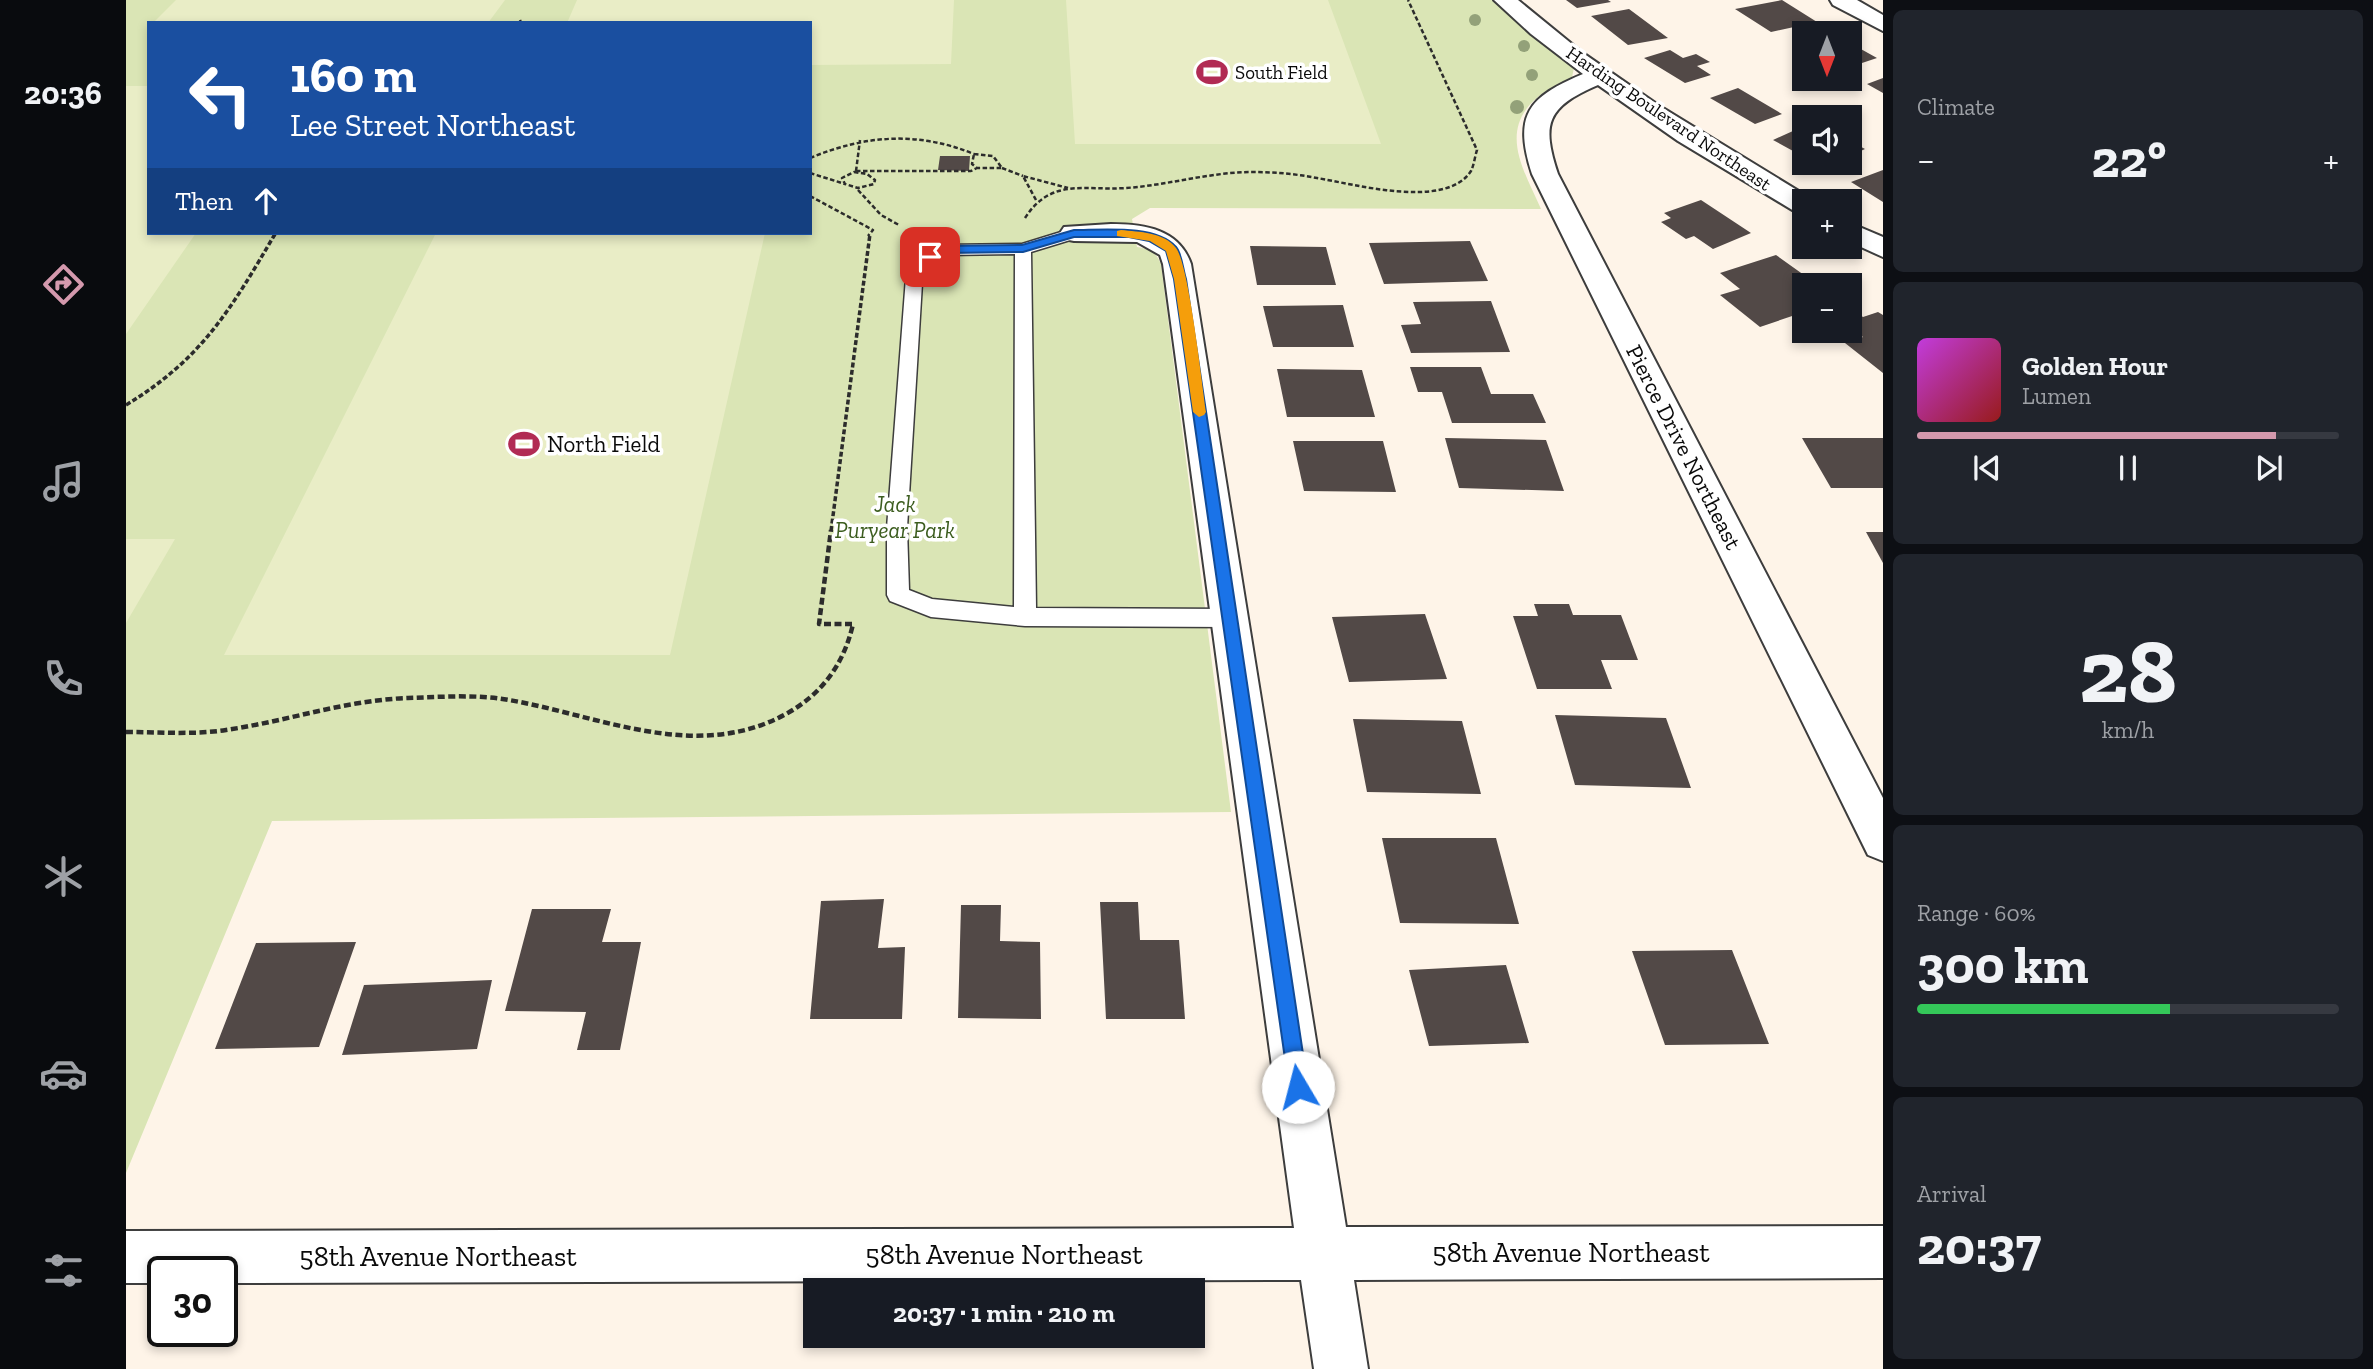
<!DOCTYPE html>
<meta charset="utf-8">
<style>
:root{--surface:#171b24;--page:#20242c;--text:#f1f3f6;--muted:#9ea1a6;--line:#363941;--accent:#d499ad}
body{margin:0;font-family:"Zilla Slab",serif;background:var(--page);color:var(--text);height:100vh;display:flex;flex-direction:column;font-size:26px;white-space:nowrap}
*{box-sizing:border-box;margin:0}
p{font-size:23px;color:var(--muted)}
.icon{flex:none;width:38px;height:38px;fill:none;stroke:currentColor;stroke-width:2;stroke-linecap:round;stroke-linejoin:round}
.map{position:relative;flex:1;overflow:hidden}
.side{display:flex;flex-direction:column;gap:10px;padding:10px;background:#0d0f14;width:490px}
.side>*{flex:none}
.top-card{position:absolute;left:21px;top:21px;width:665px;height:214px;border-radius:0px;box-shadow:0 4px 10px #0003;background:#1a4fa0;color:#fff;overflow:hidden}
.needle{width:46px;rotate:180deg}
.tools{position:absolute;left:1666px;top:21px;display:grid;gap:14px}
.tools a{display:grid;place-items:center;width:70px;height:70px;border-radius:0px;background:var(--surface);box-shadow:0 4px 10px #0003;font-size:35px}
.speed{position:absolute;left:21px;top:1256px;display:flex;gap:14px;font-size:35px;font-weight:700;text-align:center}
.speed>*{display:grid;place-content:center;width:91px;height:91px;border-radius:50%;background:var(--surface);box-shadow:0 4px 10px #0003;line-height:1}
.speed .limit{border:4px solid #111;border-radius:10px;background:#fff;color:#111}
.pin{position:absolute;display:grid;place-items:center;width:60px;height:60px;color:#fff;margin:-30px;border-radius:14px;box-shadow:0 4px 10px #0006}
.me{position:absolute;width:77px;margin:-38px;rotate:352deg;stroke-linejoin:round;filter:drop-shadow(0 0 5px #0008)}
.turn{display:flex;align-items:center;gap:24px;height:147px;padding:0 28px;font-size:32px}
.turn .icon{width:91px;height:91px;stroke-width:2.5}
.turn b{display:block;font-size:49px;line-height:60px}
.then{display:flex;align-items:center;height:66px;padding:0 28px;background:#0003;gap:14px;font-size:26px}
.big{font-size:52px;font-weight:800;line-height:1.1}
.side .card{flex:1;display:flex;flex-direction:column;justify-content:center;gap:10px;min-width:0;padding:0 24px;border-radius:10px;background:var(--page)}
.side .dial{align-items:center;gap:0}
.dial b{font-size:91px;line-height:1}
.song{display:flex;align-items:center;gap:21px}
.cover{width:84px;height:84px;border-radius:10px;background:linear-gradient(135deg,hsl(290 70% 55%),hsl(0 70% 35%))}
.played{height:7px;border-radius:4px;background:linear-gradient(90deg,var(--accent) 85%,var(--line) 85%)}
.keys{display:flex;justify-content:space-around;direction:ltr}
.heat{display:flex;justify-content:space-between;align-items:center;font-size:38px;direction:ltr}
.charge{height:10px;border-radius:5px;background:linear-gradient(90deg,#34c759 60%,var(--line) 0)}
.trip{position:absolute;left:677px;top:1278px;width:402px;height:70px;border-radius:0px;background:var(--surface);box-shadow:0 4px 10px #0003;font-weight:800;line-height:70px;text-align:center}
main{display:flex;flex:1;min-height:0}
.dock{display:flex;flex-direction:column;width:126px;justify-content:space-around;align-items:center;background:#090b0e;color:var(--muted)}
.dock .icon{width:49px;height:49px}
.dock .selected{color:var(--accent)}
.dock b{font-size:32px;color:var(--text)}
.map>svg:first-child{display:block}
.green{fill:#dae5b5;fill-rule:evenodd}
.pitch{fill:#e9edc6}
.building{fill:#524947}
.lines{fill:none;stroke-linecap:round;stroke-linejoin:round}
.service-casing{stroke:#3d3d3d;stroke-width:3}
.minor-casing{stroke:#3d3d3d;stroke-width:4}
.path-far2{stroke:#2c2c2c;stroke-width:2.5;stroke-dasharray:4.5 2.5;stroke-linecap:butt}
.path-far1{stroke:#2c2c2c;stroke-width:3.5;stroke-dasharray:5 2.5;stroke-linecap:butt}
.path{stroke:#2c2c2c;stroke-width:4.5;stroke-dasharray:7 3.5;stroke-linecap:butt}
.service{fill:#fff;fill-rule:evenodd}
.minor{fill:#fff;fill-rule:evenodd}
.tree{fill:#93a179}
.route{fill:#1a73e8;stroke:#114b97;stroke-width:2}
.slow{fill:#f59e0b}
.labels{text-anchor:middle;stroke-width:7;stroke-linejoin:round;paint-order:stroke}
.far-poi-label{font-size:19px;fill:#0a0a0a;stroke:#fff;text-anchor:start}
.far-street-label{font-size:19px;fill:#0a0a0a;stroke:#fff}
.poi-label{font-size:23px;fill:#0a0a0a;stroke:#fff;text-anchor:start}
.street-label{font-size:23px;fill:#0a0a0a;stroke:#fff}
.park-label{font-size:23px;font-style:italic;fill:#3c5d1f;stroke:#fff}
.near-street-label{font-size:28px;fill:#0a0a0a;stroke:#fff}
</style>
<main>
<nav class="dock">
<b>20:36</b>
<svg class="icon selected" aria-label="directions" viewBox="0 0 24 24"><path d="M12 3l9 9-9 9-9-9zM9 14v-3h6M13 9l2 2-2 2"/></svg>
<svg class="icon" aria-label="music" viewBox="0 0 24 24"><path d="M9 18V5l10-2v13"/><circle cx="6" cy="18" r="3"/><circle cx="16" cy="16" r="3"/></svg>
<svg class="icon" aria-label="phone" viewBox="0 0 24 24"><path d="M5 4h4l2 5-3 2q2 4 5 5l2-3 5 2v4C11 20 4 13 5 4z"/></svg>
<svg class="icon" aria-label="climate" viewBox="0 0 24 24"><path d="M12 3v18M4 7l16 10M4 17L20 7"/></svg>
<svg class="icon" aria-label="car" viewBox="0 0 24 24"><path d="M5 17H2v-5l4-1 3-4h7l3 4 3 1v5h-3M9 17h6M6 11h13"/><circle cx="7" cy="17" r="2"/><circle cx="17" cy="17" r="2"/></svg>
<svg class="icon" aria-label="filters" viewBox="0 0 24 24"><path d="M4 7h16M4 17h16"/><circle cx="9" cy="7" r="2"/><circle cx="15" cy="17" r="2"/></svg>
</nav>
<div class="map">
<svg width="1757" height="1369" viewBox="0 0 1757 1369">
<rect width="100%" height="100%" fill="#fef4e8"/>
<!-- green -->
<path class="green" d="M0,0H1369L1448,68L1446,77C1435,83 1423,88 1413,96C1371,130 1398,170 1415,209L1024,208L1006,219L1011,247C1024,249 1030,252 1035,264L1105,812L146,821L0,1173ZM23,23H684V233H23Z"/>
<!-- pitch -->
<path class="pitch" d="M50,0H379L362,23H27Z
M451,0H828L825,64L684,65V23H441Z
M940,0H1202L1255,144H949Z
M0,86H23V233H70L0,334Z
M310,233H639L544,655H98Z
M0,539H49L0,623Z"/>
<!-- building -->
<path class="building" d="M1440,0H1482L1485,2L1451,8Z
M1656,0L1691,22L1645,32L1609,9Z
M1503,9L1542,38L1502,45L1465,16Z
M1724,43L1751,58L1724,67Z
M1544,50L1557,58L1570,54L1584,62L1571,66L1585,75L1559,83L1518,58Z
M1757,78V93L1741,84Z
M1612,88L1656,114L1629,124L1584,98Z
M1678,126V157L1647,140Z
M1724,141L1739,149L1724,156Z
M814,156H844L843,171L812,170Z
M1757,170V202L1725,182Z
M1575,200L1625,233L1587,249L1568,236L1560,239L1535,222L1545,218L1538,213Z
M1344,241L1362,281L1258,284L1243,243Z
M1124,246L1200,247L1210,285H1131Z
M1650,255L1692,285H1678V312L1634,327L1594,295L1614,289L1594,273Z
M1365,301L1384,352L1285,353L1275,325L1295,324L1287,302Z
M1217,305L1228,347H1147L1137,306Z
M1724,309L1737,317L1752,312L1757,315V373L1719,343L1737,337L1724,327Z
M1284,367H1355L1365,394H1407L1420,423H1326L1316,392H1292Z
M1151,369L1236,370L1249,417H1161Z
M1319,438L1420,440L1438,491L1333,488Z
M1676,438H1757V488H1705Z
M1167,441H1257L1270,492L1178,491Z
M1740,532H1757V563Z
M1408,604H1443L1447,615H1495L1512,660H1475L1486,689H1411L1387,616H1412Z
M1299,614L1321,679L1223,682L1206,617Z
M1429,715L1540,718L1565,788L1449,785Z
M1227,719L1336,721L1355,794L1241,792Z
M1256,838H1370L1393,924L1274,923Z
M758,899L752,948L779,947L776,1019H684L695,901Z
M974,902H1012L1014,940H1053L1059,1019H980Z
M835,905H875L874,941L914,942L915,1019L832,1018Z
M406,909H485L476,942H515L494,1050H451L460,1012L379,1011Z
M230,942L193,1047L89,1049L130,943Z
M1606,950L1643,1044L1539,1045L1506,951Z
M1380,965L1403,1043L1303,1046L1283,970Z
M366,980L351,1049L216,1055L238,985Z"/>
<g class="lines">
<defs>
<path id="service" d="M948,228L954,229L956,233L954,237L905,252L910,608L1104,609L1112,612L1115,618L1112,624L1104,627L899,626L805,617L764,601L761,595V528L781,264L783,260L818,245L896,244ZM889,254L888,607L806,599L783,590L781,528L797,267L821,255Z"/>
<path id="minor" d="M1368,0H1392L1457,53L1532,105L1689,201H1678V213L1668,211L1552,141L1472,85C1421,107 1415,123 1432,174L1757,798V861L1742,855L1406,174C1387,115 1402,97 1457,74L1405,34Z
M1704,0H1731L1757,15V31L1707,5Z
M1724,223L1757,237V257L1724,242Z
M985,224C1018,224 1053,229 1065,264L1220,1227L1757,1226V1278L1228,1280L1242,1369H1188L1175,1280L96,1283V1272H37V1283H0V1231L1168,1228L1037,264L1034,255L1011,242L948,241L938,239L934,233L938,227Z"/>
</defs>
<!-- service casing -->
<use href="#service" class="service-casing"/>
<!-- minor casing -->
<use href="#minor" class="minor-casing"/>
<!-- path-far2 -->
<path class="path-far2" d="M394,20L395,23
M848,154L867,156L876,168H851L846,164Z
M684,158C740,135 791,131 848,154
M876,168L897,176
M730,171H845L851,168
M730,171L734,140
M728,172L741,174L749,180L748,184L732,188L719,184L716,178Z
M684,173L719,184
M732,190L755,215L773,225
M684,196L747,230L742,236
M910,200L897,176L942,188
M899,218C925,177 960,191 1000,188C1043,185 1084,172 1127,172C1149,172 1170,174 1191,178C1228,184 1320,210 1345,171C1348,165 1349,156 1351,150L1282,0
M148,236L150,233"/>
<!-- path-far1 -->
<path class="path-far1" d="M0,405C76,359 105,309 149,234
M705,531L744,234"/>
<!-- path -->
<path class="path" d="M0,732C33,732 67,735 100,730C162,721 220,700 282,698C315,697 350,694 383,700C475,716 570,763 660,714C696,694 718,664 727,624H693L705,530"/>
<!-- service -->
<use href="#service" class="service"/>
<!-- minor -->
<use href="#minor" class="minor"/>
</g>
<!-- trees -->
<g class="tree">
<circle cx="1349" cy="20" r="6"/>
<circle cx="1398" cy="46" r="6"/>
<circle cx="1406" cy="75" r="6"/>
<circle cx="1391" cy="107" r="7"/>
</g>
<!-- route -->
<path class="route" d="M948,230C975,230 1030,224 1050,247C1056,254 1057,270 1060,279L1182,1087L1180,1094L1172,1097L1165,1094L1163,1087L1048,279L1040,251L1023,241L1003,237H948L897,252L820,253L804,261L798,257L818,246L896,245Z"/>
<!-- slow -->
<path class="slow" d="M995,230C1013,232 1038,232 1050,248C1063,265 1076,384 1080,412L1078,415L1073,417L1067,412L1048,279L1040,251L1024,241L991,236V231Z"/>
<!-- icons -->
<defs>
<symbol id="stadium-bare" viewBox="-9 -9 18 18"><path d="M0-5a6.5 5 0 1 0 0 10a6.5 5 0 1 0 0-10ZM-3.5-1.8h7v3.6h-7Z" fill="#b12b54" stroke="#fff" stroke-width="2.5" paint-order="stroke"/></symbol>
</defs>
<g fill-rule="evenodd">
<use href="#stadium-bare" x="1064" y="50" width="44" height="44"/>
<use href="#stadium-bare" x="376" y="422" width="44" height="44"/>
</g>
<g class="labels">
<!-- far-poi labels -->
<g class="far-poi-label">
<text x="1109" y="79">South Field</text>
</g>
<!-- far-street labels -->
<g class="far-street-label">
<text transform="translate(1543 118) rotate(34)" y="7">Harding Boulevard Northeast</text>
</g>
<!-- poi labels -->
<g class="poi-label">
<text x="421" y="452">North Field</text>
</g>
<!-- street labels -->
<g class="street-label">
<text transform="translate(1558 447) rotate(63)" y="8">Pierce Drive Northeast</text>
</g>
<!-- park labels -->
<g class="park-label">
<text x="769" y="512">Jack<tspan x="769" dy="26">Puryear Park</tspan></text>
</g>
<!-- near-street labels -->
<g class="near-street-label">
<text x="1445" y="1262">58th Avenue Northeast</text>
<text x="878" y="1264">58th Avenue Northeast</text>
<text x="312" y="1266">58th Avenue Northeast</text>
</g>
</g>
</svg>
<div class="tools">
<a><svg class="needle" viewBox="-14 -14 28 28"><path d="M0-13l5 13h-10z" fill="#e53935"/><path d="M0 13l5-13h-10z" fill="#9ea1a6"/></svg></a>
<a><svg class="icon" aria-label="sound" viewBox="0 0 24 24"><path d="M4 9h4l5-4v14l-5-4H4zM17 9q2 3 0 6"/></svg></a>
<a>+</a>
<a>−</a>
</div>
<div class="speed"><div class="limit">30</div></div>
<div class="pin" style="left:804px;top:257px;background:#d93025"><svg class="icon" aria-label="arrive" viewBox="0 0 24 24"><path d="M6 21V4h12l-3 4 3 4H6"/></svg></div>
<svg class="me" style="left:1172px;top:1087px" viewBox="-20 -20 40 40"><circle r="19" fill="#fff"/><path d="M0-13L10 11 0 6-10 11z" fill="#1a73e8"/></svg>
<div class="trip">20:37 · 1 min · 210 m</div>
<div class="top-card">
<div class="turn"><svg class="icon" aria-label="left" viewBox="0 0 24 24"><path d="M17 20v-9H6M10 6l-5 5 5 5"/></svg><div><b>160 m</b>Lee Street Northeast</div></div>
<div class="then">Then<svg class="icon" aria-label="ahead" viewBox="0 0 24 24"><path d="M12 20V5M6 11l6-6 6 6"/></svg></div>
</div>
</div>
<section class="side">
<div class="card"><p>Climate</p>
<div class="heat"><a>−</a><b class="big">22°</b><a>+</a></div>
</div>
<div class="card">
<div class="song"><i class="cover"></i><div><b>Golden Hour</b><p>Lumen</p></div></div>
<div class="played"></div>
<div class="keys"><svg class="icon" aria-label="previous" viewBox="0 0 24 24"><path d="M18 5L8 12l10 7zM5 5v14"/></svg><svg class="icon" aria-label="pause" viewBox="0 0 24 24"><path d="M8 5v14M16 5v14"/></svg><svg class="icon" aria-label="next" viewBox="0 0 24 24"><path d="M6 5l10 7-10 7zM19 5v14"/></svg></div>
</div>
<div class="card dial"><b>28</b><p>km/h</p></div>
<div class="card"><p>Range · 60%</p><b class="big">300 km</b><div class="charge"></div></div>
<div class="card"><p>Arrival</p><b class="big">20:37</b></div>
</section>
</main>
